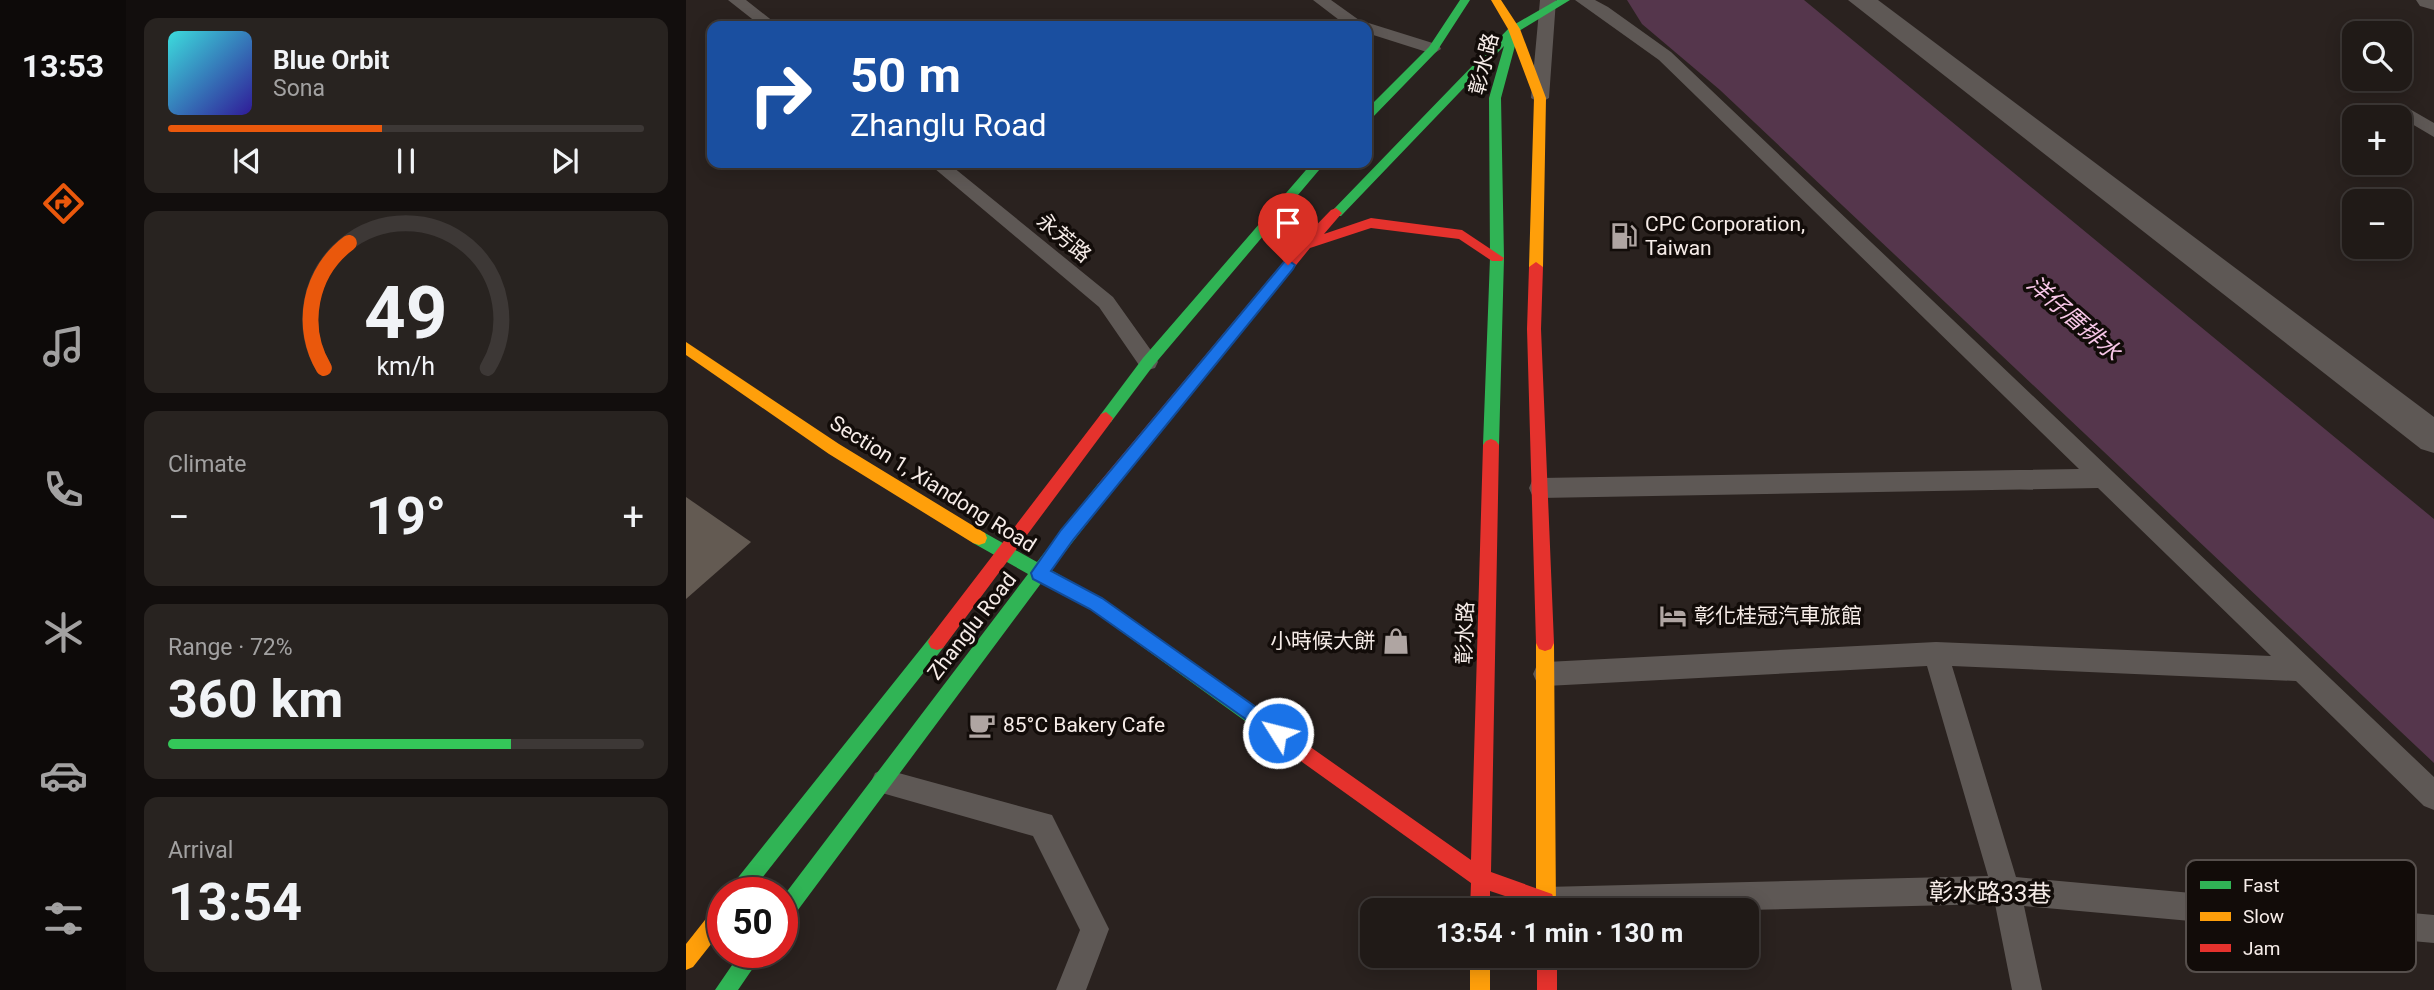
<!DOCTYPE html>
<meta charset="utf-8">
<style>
:root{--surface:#201a17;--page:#282320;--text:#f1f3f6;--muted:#a2a1a1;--line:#3d3836;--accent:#ea580c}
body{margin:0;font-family:Roboto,"Noto Sans TC",sans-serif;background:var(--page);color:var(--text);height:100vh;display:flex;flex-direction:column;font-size:26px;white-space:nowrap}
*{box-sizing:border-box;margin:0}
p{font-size:23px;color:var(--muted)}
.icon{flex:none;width:38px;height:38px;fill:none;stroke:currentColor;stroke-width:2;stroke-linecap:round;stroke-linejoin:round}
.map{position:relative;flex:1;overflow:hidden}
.drawer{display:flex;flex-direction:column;gap:18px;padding:18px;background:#120e0d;width:560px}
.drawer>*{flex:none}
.guide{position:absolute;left:21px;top:21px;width:665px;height:147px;border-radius:14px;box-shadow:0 4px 18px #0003,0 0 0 2px var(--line);background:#1a4fa0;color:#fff;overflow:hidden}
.fabs{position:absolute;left:1656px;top:21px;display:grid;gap:14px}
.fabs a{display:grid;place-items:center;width:70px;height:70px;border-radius:14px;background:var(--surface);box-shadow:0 4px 18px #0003,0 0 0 2px var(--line);font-size:35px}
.speed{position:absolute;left:21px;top:877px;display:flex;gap:14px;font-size:35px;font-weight:700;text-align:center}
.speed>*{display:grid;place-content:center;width:91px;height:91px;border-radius:50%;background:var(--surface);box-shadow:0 4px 18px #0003,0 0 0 2px var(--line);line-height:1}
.speed .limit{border:10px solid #d22;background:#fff;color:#111}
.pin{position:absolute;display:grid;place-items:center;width:60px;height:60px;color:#fff;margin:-72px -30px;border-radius:50% 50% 50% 0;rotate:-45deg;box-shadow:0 0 7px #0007}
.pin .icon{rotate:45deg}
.me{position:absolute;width:77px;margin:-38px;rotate:306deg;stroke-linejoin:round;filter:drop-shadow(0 0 5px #0008)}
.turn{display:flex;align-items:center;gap:24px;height:147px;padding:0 28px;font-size:32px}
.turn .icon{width:91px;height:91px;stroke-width:2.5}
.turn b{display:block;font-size:49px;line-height:60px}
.big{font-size:52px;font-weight:700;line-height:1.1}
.drawer .card{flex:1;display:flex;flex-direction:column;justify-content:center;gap:10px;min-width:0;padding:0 24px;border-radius:14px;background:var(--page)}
.drawer .dial{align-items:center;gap:0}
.dial svg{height:182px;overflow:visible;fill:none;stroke:var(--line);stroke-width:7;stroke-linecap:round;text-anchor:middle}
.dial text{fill:var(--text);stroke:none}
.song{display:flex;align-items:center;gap:21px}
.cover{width:84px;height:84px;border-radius:10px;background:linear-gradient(135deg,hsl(180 70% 55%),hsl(250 70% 35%))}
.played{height:7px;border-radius:4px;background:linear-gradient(90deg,var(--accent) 45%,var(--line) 45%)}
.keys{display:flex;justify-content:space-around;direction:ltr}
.heat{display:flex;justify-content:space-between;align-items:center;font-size:38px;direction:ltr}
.charge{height:10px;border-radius:5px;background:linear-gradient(90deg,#34c759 72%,var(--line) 0)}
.trip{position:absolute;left:674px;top:898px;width:399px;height:70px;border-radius:14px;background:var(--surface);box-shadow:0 4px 18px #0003,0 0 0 2px var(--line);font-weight:700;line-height:70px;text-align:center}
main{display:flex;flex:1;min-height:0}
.dock{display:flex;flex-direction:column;width:126px;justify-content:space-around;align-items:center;background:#0d0a09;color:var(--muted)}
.dock .icon{width:49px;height:49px}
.dock .selected{color:var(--accent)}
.dock b{font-size:32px;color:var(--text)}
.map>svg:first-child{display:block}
.water{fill:#55364c}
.building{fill:#635a52}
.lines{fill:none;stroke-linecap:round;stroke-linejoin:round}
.lane{fill:#5e5855;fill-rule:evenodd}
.street{fill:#5e5855;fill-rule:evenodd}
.fast{fill:#30b455;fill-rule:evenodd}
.slow{fill:#ff9f0a;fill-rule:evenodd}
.jam{fill:#e5322d;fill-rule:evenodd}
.route{fill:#1a73e8;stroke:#114b97;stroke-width:2}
.labels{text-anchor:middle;stroke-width:7;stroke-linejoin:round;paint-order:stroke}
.street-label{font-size:21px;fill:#f6ece8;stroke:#120c09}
.poi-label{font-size:21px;fill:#f6ece8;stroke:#120c09;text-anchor:start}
.water-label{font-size:23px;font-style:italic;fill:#f8c7e8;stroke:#120c09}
.near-street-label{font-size:24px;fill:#f6ece8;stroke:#120c09}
.key{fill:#120c09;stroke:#564f4c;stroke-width:2}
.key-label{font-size:19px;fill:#f6ece8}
</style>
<main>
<nav class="dock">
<b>13:53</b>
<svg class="icon selected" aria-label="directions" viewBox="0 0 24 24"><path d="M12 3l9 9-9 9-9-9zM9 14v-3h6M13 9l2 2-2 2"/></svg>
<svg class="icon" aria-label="music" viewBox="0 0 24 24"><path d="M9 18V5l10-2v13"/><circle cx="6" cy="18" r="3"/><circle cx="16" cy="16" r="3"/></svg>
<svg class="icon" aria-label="phone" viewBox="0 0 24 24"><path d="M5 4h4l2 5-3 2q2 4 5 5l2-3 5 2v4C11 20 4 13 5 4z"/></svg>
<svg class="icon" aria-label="climate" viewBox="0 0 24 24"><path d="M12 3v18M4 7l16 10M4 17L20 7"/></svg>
<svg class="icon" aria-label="car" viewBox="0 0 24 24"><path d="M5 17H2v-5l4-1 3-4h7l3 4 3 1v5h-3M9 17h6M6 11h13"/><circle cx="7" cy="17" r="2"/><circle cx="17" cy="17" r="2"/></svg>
<svg class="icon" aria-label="filters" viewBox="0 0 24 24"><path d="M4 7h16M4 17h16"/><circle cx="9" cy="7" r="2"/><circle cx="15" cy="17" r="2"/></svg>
</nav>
<section class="drawer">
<div class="card">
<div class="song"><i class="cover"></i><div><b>Blue Orbit</b><p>Sona</p></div></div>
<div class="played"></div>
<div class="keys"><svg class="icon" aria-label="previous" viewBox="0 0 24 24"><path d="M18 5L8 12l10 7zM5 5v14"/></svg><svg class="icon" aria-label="pause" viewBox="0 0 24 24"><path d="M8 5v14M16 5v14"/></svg><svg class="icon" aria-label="next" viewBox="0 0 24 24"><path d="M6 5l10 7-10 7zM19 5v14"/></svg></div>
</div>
<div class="card dial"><svg viewBox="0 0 100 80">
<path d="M14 69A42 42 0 1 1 86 69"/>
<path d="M14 69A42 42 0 0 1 25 14" stroke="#ea580c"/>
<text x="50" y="56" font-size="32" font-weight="700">49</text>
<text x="50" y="72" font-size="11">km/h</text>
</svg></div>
<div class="card"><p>Climate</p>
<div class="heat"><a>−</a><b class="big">19°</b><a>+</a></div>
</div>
<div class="card"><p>Range · 72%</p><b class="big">360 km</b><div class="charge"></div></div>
<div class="card"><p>Arrival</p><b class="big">13:54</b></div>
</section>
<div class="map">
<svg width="1748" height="990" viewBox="0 0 1748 990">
<rect width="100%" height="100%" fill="#2a221f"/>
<!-- water -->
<path class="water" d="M941,0H1118L1748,519V763L1034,90L956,24Z"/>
<!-- building -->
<path class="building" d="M0,497L65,542L0,599Z"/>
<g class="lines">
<!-- lane -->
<path class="lane" d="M42,0H60L93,26H75Z
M627,0H645L673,20L753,45L755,49L747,54L681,33V26H661Z
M854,0H870L863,98L854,103L845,98Z
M889,0H909L922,7L985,52L1748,777V810L1738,806L1610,681L1266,666L1330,877L1748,915V943L1338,906L1356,990H1326L1309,904L1060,910H848L845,901L849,891L859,887L1302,876L1241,666L860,686L851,683L847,674L851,665L860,662L1250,642L1585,656L1412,488L854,498L846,495L843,488L846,481L854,478L1393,469L973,60Z
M1715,104L1748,123V137L1709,114L1706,110L1709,106Z
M242,163H262L427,297L469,356L472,362L469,368L462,370L455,368L413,307Z
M198,769L366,815L423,929L400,990H370L394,930L347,836L189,791L185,782L189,773Z"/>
<!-- street -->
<path class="street" d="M1162,0H1192L1748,417V453L1735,449Z
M1730,0H1748V10L1734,6Z"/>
<!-- fast -->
<path class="fast" d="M774,0H784L751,51L685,119L681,120V109L743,47Z
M871,0H884L833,31L815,98L818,258L813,445L810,449H800L797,445L804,258L803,98L818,46L655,216H645L644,213L824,27Z
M626,163H639L467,366L425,422H415L413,418L415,414L457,358Z
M418,482L424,484L426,489L424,494L365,570L416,599L596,727L599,733L596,739L590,742L584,739L404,609L356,582L103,922L96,925V898L342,574L287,543L285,538L287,533L293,531L299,533L351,562L412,484Z
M251,634L257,636L260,642L257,648L65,892H43L46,885L245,636Z
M55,952H78L52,990H29Z"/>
<!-- slow -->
<path class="slow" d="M805,0H815L834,29L860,98L857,267L850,272L843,267L848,98L822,29Z
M0,342L153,444L299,533L301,538L299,543L293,545L287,543L143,454L0,355Z
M859,635L865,637L868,643L870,910H850V643L853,637Z
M37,903V929L7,967L0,970V944L30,906Z
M784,956H804V990H784Z"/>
<!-- jam -->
<path class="jam" d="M650,208L656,213L638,234L685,218L776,230L818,258L816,261H806L773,239L685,228L624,248L424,494H412L410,489L412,484L614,242L645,210Z
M850,262L857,267L855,329L868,643L865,649L859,651L853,649L850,643L841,329L843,267Z
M420,412L427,418L425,422L257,648L251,650L245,648L242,642L245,636L415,414Z
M805,439L810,441L813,445L805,872L866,894L869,901L866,908L861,910L804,891V910H784L785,883L584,739L581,733L584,727L590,724L596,727L785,860L797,445L800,441Z
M851,956H871V990H851Z"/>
</g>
<!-- route -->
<path class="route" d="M602,260L609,265L607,269L387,540L365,571L416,598L598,727L601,733L598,740L592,742L404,609L347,579L345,573L375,530L598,262Z"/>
<!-- icons -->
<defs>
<symbol id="fuel-bare" viewBox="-9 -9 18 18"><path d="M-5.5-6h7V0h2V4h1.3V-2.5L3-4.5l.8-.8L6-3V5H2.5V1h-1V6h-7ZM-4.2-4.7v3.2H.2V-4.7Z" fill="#afa5a2" stroke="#120c09" stroke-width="2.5" paint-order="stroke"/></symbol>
<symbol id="hotel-bare" viewBox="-9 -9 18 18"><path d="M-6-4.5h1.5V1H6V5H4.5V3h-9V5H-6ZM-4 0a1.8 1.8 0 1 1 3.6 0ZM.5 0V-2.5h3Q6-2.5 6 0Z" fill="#afa5a2" stroke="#120c09" stroke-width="2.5" paint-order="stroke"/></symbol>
<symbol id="shop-bare" viewBox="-9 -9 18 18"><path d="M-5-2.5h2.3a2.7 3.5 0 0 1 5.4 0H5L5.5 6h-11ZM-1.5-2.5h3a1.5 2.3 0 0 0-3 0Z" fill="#afa5a2" stroke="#120c09" stroke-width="2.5" paint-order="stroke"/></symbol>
<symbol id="cafe-bare" viewBox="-9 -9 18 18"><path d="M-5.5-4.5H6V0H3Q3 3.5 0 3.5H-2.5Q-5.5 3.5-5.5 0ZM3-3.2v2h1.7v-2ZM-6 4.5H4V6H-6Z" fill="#afa5a2" stroke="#120c09" stroke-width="2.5" paint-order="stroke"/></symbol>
</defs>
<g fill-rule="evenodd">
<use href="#fuel-bare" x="919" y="217" width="38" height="38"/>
<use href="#hotel-bare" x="968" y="597" width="38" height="38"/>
<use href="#shop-bare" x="691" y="622" width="38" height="38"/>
<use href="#cafe-bare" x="277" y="706" width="38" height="38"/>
</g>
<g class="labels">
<!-- street labels -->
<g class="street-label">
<text transform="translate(798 64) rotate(-76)" y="7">彰水路</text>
<text transform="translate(378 238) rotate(40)" y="7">永芳路</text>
<text transform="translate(247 484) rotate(32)" y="7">Section 1, Xiandong Road</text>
<text transform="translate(286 626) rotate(-52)" y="7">Zhanglu Road</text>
<text transform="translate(779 633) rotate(-88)" y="7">彰水路</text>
</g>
<!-- poi labels -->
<g class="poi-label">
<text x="959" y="231">CPC Corporation,<tspan x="959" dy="24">Taiwan</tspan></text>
<text x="1008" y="623">彰化桂冠汽車旅館</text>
<text x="689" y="648" text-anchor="end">小時候大餅</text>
<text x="317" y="732">85°C Bakery Cafe</text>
</g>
<!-- water labels -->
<g class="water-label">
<text transform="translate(1388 318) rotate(41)" y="8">洋仔厝排水</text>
</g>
<!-- near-street labels -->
<g class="near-street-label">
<text transform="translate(1304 893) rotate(1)" y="8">彰水路33巷</text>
</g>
</g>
<!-- legend -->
<rect x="1500" y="860" width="230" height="112" rx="10" class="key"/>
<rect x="1514" y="881" width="31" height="8" fill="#30b455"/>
<rect x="1514" y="912" width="31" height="9" fill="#ff9f0a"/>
<rect x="1514" y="944" width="31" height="8" fill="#e5322d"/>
<g class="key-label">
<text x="1557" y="892">Fast</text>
<text x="1557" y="923">Slow</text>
<text x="1557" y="955">Jam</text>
</g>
</svg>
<div class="fabs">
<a><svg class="icon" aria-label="search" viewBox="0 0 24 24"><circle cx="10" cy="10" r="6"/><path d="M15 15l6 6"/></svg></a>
<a>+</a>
<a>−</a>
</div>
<div class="speed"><div class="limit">50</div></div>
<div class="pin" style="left:602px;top:265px;background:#d93025"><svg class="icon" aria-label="arrive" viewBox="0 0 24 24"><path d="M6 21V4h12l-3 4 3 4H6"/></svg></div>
<svg class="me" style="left:592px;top:733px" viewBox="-20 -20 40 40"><circle r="17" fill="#1a73e8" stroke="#fff" stroke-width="3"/><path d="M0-11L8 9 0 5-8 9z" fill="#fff"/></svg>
<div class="trip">13:54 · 1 min · 130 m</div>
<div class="guide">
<div class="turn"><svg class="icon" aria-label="right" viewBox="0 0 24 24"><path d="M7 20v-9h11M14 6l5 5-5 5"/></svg><div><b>50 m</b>Zhanglu Road</div></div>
</div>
</div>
</main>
